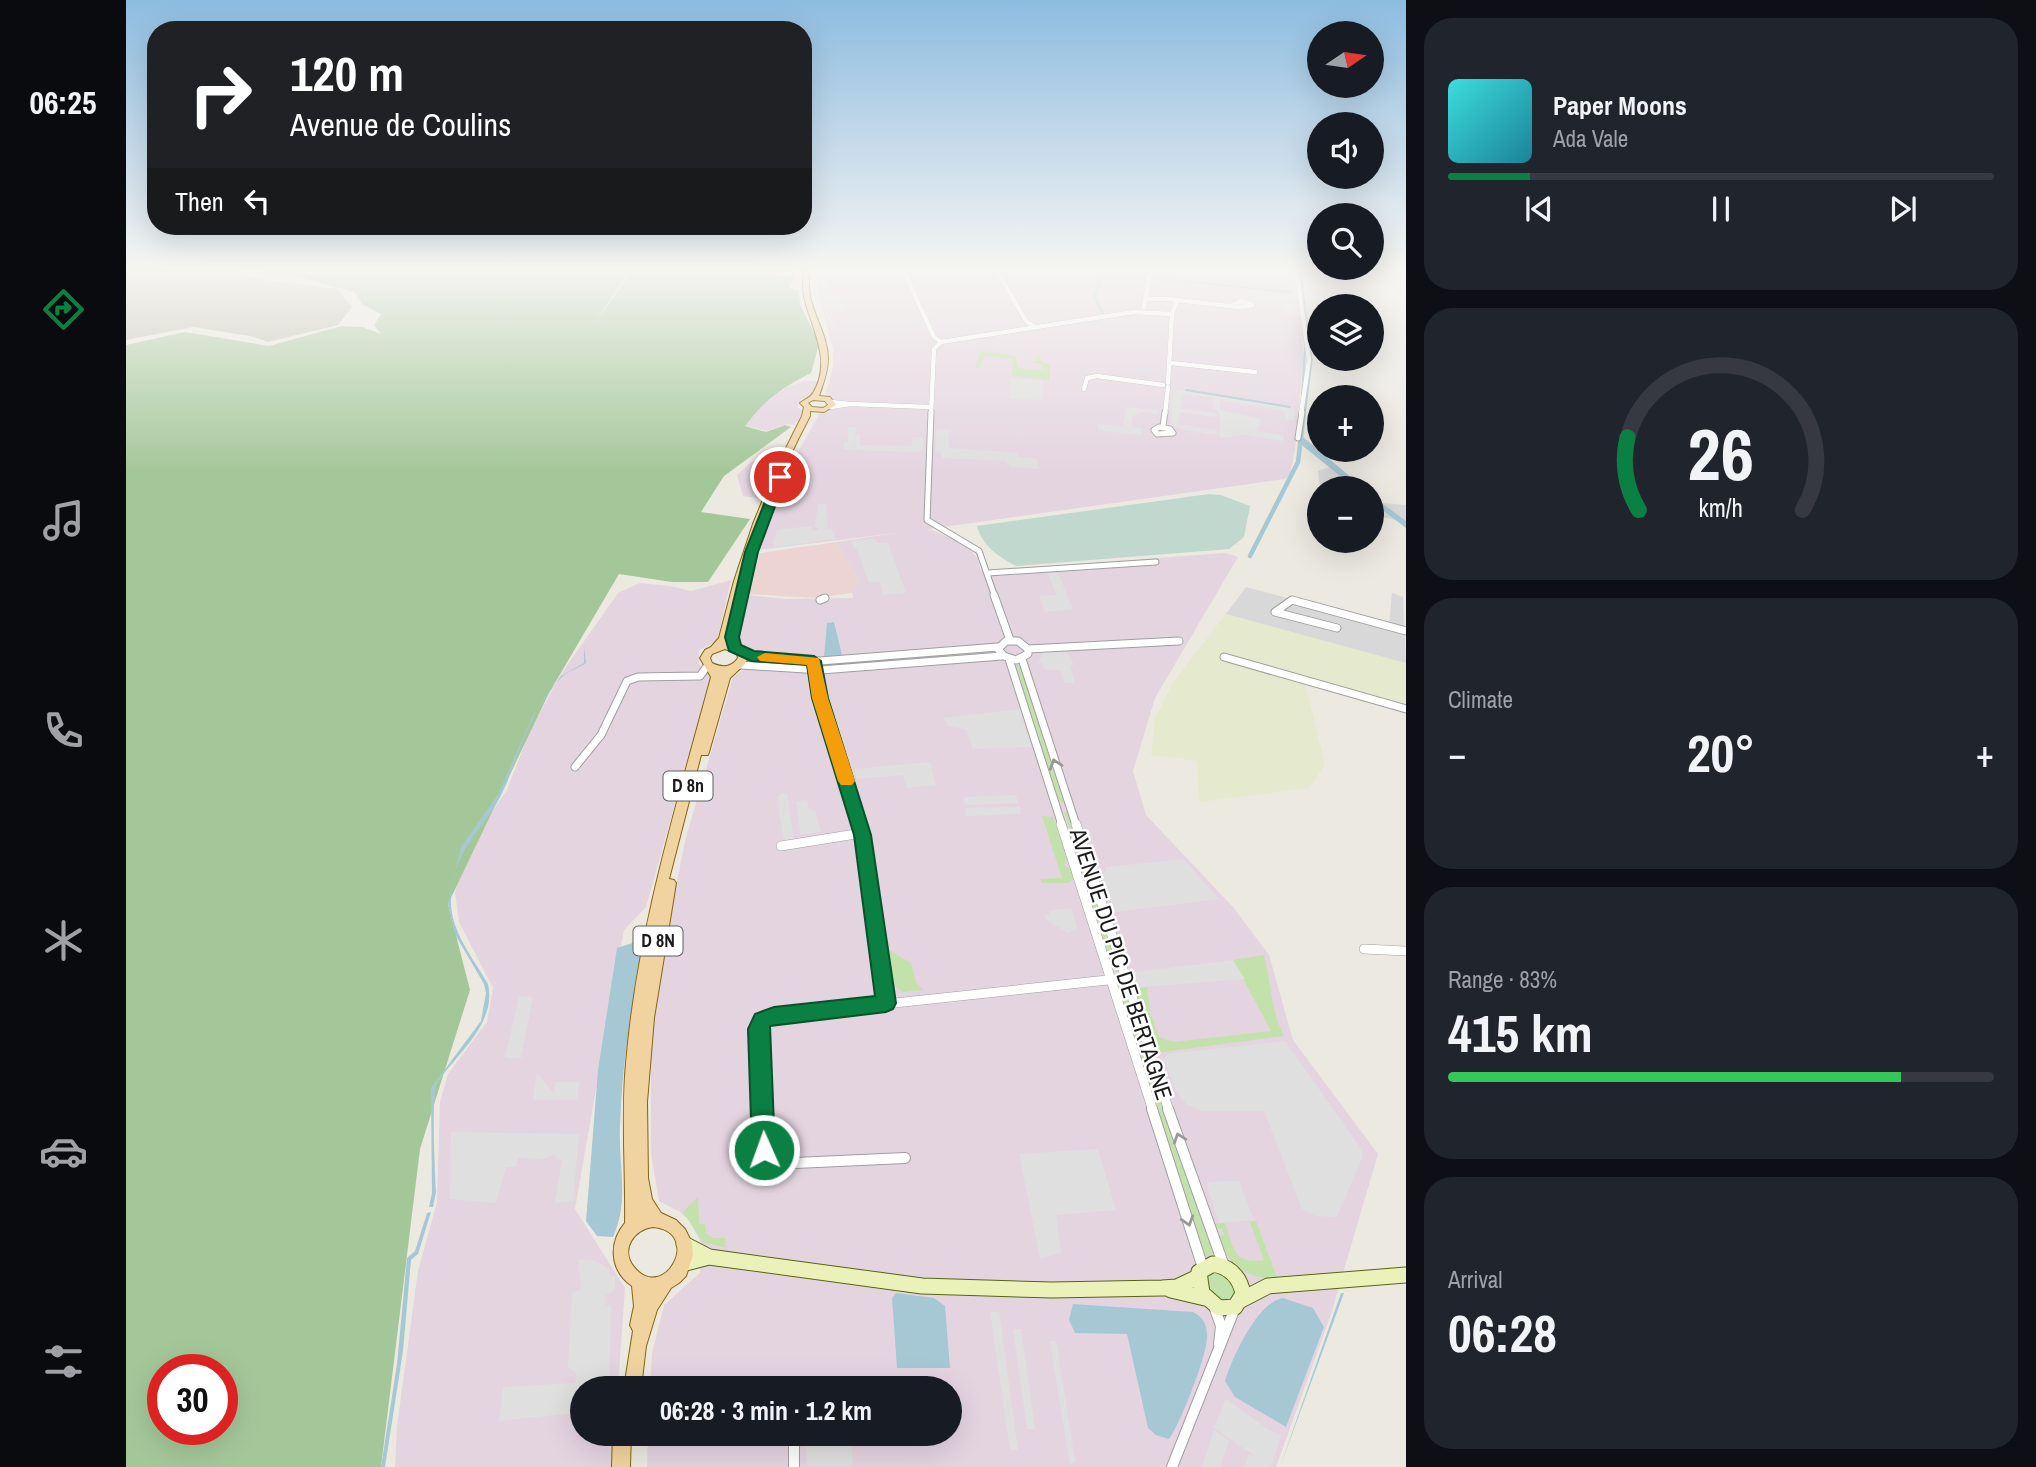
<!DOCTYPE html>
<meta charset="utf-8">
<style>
:root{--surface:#171b24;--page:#20242c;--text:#f1f3f6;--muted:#9ea1a6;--line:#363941;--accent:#0b8043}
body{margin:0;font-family:"Archivo Narrow",sans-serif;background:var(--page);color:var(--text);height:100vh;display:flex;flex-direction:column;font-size:26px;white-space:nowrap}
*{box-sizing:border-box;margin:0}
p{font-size:23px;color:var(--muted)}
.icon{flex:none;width:38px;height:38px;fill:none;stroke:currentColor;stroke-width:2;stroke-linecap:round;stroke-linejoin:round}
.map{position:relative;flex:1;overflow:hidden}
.details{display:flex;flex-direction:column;gap:18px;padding:18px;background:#0d0f14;width:630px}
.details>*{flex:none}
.banner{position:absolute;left:21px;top:21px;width:665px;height:214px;border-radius:28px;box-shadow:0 7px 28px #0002;background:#202124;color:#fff;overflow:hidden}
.needle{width:46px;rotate:77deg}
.fabs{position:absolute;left:1181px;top:21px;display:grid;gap:14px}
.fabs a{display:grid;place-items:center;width:77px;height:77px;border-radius:50%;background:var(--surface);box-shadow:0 7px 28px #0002;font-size:35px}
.speed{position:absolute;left:21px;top:1354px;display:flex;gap:14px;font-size:35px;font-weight:700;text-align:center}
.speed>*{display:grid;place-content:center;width:91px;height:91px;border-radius:50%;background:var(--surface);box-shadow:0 7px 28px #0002;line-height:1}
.speed .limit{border:10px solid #d22;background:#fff;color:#111}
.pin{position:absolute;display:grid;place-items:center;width:60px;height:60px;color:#fff;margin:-30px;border:4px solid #fff;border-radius:50%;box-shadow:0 2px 7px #0007}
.me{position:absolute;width:77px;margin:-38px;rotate:358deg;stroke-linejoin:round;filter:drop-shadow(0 0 5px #0008)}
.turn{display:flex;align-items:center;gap:24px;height:147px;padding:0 28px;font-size:32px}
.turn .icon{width:91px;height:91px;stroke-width:2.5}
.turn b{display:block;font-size:49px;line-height:60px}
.then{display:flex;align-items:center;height:66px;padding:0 28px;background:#0003;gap:14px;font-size:26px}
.big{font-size:52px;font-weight:700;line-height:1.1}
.details .widget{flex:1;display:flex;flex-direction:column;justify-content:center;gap:10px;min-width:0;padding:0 24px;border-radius:28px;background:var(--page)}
.details .dial{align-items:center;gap:0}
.dial svg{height:182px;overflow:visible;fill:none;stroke:var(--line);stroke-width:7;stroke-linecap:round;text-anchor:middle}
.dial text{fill:var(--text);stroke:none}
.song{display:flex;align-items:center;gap:21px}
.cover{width:84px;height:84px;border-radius:10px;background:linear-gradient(135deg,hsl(180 70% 55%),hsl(190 70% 35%))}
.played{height:7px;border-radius:4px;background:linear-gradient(90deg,var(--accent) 15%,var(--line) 15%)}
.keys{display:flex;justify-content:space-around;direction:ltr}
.heat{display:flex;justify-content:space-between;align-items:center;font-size:38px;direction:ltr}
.charge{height:10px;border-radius:5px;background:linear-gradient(90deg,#34c759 83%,var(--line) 0)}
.trip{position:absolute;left:444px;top:1376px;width:392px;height:70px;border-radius:35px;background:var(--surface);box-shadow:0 7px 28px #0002;font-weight:700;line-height:70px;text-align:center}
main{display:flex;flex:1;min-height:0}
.menu{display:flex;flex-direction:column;width:126px;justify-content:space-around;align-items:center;background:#090b0e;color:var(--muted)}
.menu .icon{width:49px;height:49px}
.menu .current{color:var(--accent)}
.menu b{font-size:32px;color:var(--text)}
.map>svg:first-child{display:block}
.residential{fill:#d9d8d8}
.commercial{fill:#ebd4d2}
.industrial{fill:#e4d4e0}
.construction{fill:#bebfae}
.farmland{fill:#e5e9ce}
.grass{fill:#c3e1ab}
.forest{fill:#a4c79a;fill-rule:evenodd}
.wetland{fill:#c0d8ce}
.parking{fill:#dfdfdf}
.water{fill:#a6c8d5}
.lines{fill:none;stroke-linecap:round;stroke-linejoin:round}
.stream{stroke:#a6c8d5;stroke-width:2}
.canal-far1{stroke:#a6c8d5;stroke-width:3.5}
.canal{stroke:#a6c8d5;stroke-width:4.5}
.river{fill:#a6c8d5;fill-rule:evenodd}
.street-far4-casing{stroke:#9f9f9f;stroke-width:5}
.street-far3-casing{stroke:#9f9f9f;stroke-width:7}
.street-far2-casing{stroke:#9f9f9f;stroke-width:9}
.street-far1-casing{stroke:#9f9f9f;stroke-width:10}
.street-casing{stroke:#9f9f9f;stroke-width:12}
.secondary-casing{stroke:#56650f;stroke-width:17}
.primary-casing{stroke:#83640f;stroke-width:2}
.street-far4{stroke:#fff;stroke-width:4.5}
.street-far3{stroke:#fff;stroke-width:5}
.street-far2{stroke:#fff;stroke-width:7}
.street-far1{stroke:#fff;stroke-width:9}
.street{stroke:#fff;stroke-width:10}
.secondary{stroke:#ebf2b9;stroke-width:15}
.primary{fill:#f1d3a0;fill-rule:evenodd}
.oneway{stroke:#989898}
.route{fill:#0b8043;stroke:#07532c;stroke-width:2}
.slow{fill:#f59e0b}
.labels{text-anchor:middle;stroke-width:5;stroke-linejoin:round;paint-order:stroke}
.shield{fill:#fff;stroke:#5f5f5f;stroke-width:2}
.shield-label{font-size:18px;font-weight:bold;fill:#1b1b1b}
.near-street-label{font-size:23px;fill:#1b1b1b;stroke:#fff}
</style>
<main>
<nav class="menu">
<b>06:25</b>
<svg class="icon current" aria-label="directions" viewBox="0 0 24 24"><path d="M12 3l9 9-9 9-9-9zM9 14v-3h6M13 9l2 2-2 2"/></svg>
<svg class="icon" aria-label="music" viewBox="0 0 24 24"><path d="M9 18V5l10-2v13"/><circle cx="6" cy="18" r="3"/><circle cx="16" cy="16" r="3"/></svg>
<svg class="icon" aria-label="phone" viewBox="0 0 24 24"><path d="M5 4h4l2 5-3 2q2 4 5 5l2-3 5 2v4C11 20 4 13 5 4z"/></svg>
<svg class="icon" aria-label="climate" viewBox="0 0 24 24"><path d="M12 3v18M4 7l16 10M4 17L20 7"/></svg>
<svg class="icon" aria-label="car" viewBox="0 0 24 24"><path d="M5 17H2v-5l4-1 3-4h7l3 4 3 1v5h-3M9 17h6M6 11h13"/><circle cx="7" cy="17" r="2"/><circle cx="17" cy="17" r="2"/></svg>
<svg class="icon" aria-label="filters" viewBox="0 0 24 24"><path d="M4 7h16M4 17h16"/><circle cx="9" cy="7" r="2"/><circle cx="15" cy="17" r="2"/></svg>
</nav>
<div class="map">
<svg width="1280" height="1467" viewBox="0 0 1280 1467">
<rect width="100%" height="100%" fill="#ece9e1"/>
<!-- residential -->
<path class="residential" d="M1208,466L1236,488H1194L1192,471Z
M1246,497L1254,503L1280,505V522L1246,515Z
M1120,587L1263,625L1266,593L1277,597L1280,664L1100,614Z"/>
<!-- commercial -->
<path class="commercial" d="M711,542L733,582L726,593L689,598L623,594L634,553Z"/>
<!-- industrial -->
<path class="industrial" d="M691,267H1165L1174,302L1177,361L1169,449L1164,475L1159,479L803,529L840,544L852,559L855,571L1099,553L1112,557L1029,698L1007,771L1020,815L1107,907L1143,955L1167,1040L1252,1154L1205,1314L1150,1467H521L522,1433H824V1388H524L526,1353L538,1305L574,1273L575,1244L565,1222L554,1212L533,1201L525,1154V1032L533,969L560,837L607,677L623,666L624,654L610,642L615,613L621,595L659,599L727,598L726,593L733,582L711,542L770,533L631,550L672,452L694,413L708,409L706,398L700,393L707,367V348L692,293Z
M678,381H692L687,396L674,401L671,407L678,411L668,425L660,424L640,431L617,425L641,400L661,387Z
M641,455L651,456L632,498L617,496L611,475L625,462Z
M605,580L591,641L573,650V664L585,675L520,907L498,930L449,1209L499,1288L492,1388H457V1433H489L487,1467H269L271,1426L292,1271L311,1202L314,1102L322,1074L361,1022L367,988L333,922L329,892L345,842L381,790L403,733L435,674L492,593L513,583L544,586L565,591Z"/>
<!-- construction -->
<path class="construction" d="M0,267H100L132,279L211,289L226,307L212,325L142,342L124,336L67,327L0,340Z"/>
<!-- farmland -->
<path class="farmland" d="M1100,614L1280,663V711L1179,683L1199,765L1183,788L1073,802L1071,761L1025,755L1029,718L1048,681Z"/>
<!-- grass -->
<path class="grass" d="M855,351L889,356L892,368L916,370L915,364L894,360L911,362L910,357H912L917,363L932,366L924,365L923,381L886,375L887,359L858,356L854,368H849Z
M890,665L895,666L940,800L937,803L930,799Z
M938,811L944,813L993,973L986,968Z
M916,816L927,817L941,859L938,865L946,870L948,878L943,883H916L914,879L936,878Z
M763,950L785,963L790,982L797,990L777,992L767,985Z
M1138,955C1145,983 1145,1011 1158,1036L1029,1053L1009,989L1021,987L1024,1012L1033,1037L1047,1042L1145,1031L1107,960Z
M993,983L999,985L1088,1251L1086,1256H1080L1074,1250L992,989Z
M572,1197L573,1224H579L580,1233L587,1238H599L600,1248L577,1242L557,1212Z
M1130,1221L1151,1278C1119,1279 1102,1266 1093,1236L1098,1235L1096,1229L1090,1228L1088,1224L1099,1223C1108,1248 1106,1264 1138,1260L1124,1222Z
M1089,1270L1103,1277L1110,1292L1106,1300L1101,1302L1086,1298L1078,1278Z"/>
<!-- forest -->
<path class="forest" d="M108,267H498L500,276L468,324L502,277L499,267H644L650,276L669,275L663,288L673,291L674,304L693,344L685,373C657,387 638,400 619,426L640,432L659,425L665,427L598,476L575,512L624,519L582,582H546L493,574L423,693L322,904L344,990L294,1149L255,1467H0V345L59,332L143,346L216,326L236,327L255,334L248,325L255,314L236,304L229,292L152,272ZM37,1370H96V1430H37Z"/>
<!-- wetland -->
<path class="wetland" d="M1083,494L1095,495L1124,506L1118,537L1103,549L890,566C873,557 856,546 851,526Z"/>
<!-- parking -->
<path class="parking" d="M693,280L704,282L697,293L723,297L717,311L699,308L712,328H706L696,307L691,294L695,293L692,290L696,284L691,283Z
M1126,290L1169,294L1170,302H1174L1176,317L1161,314L1154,305L1136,307L1126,300Z
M884,378L916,381V400L883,399Z
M1055,390L1165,408L1169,411L1168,420H1160L1159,411L1094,400V410L1135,419L1130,431L1157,435L1158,441L1118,435L1093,438L1094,417L1091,410L1087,409V398L1057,394L1055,409L1090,413L1091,417L1054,412L1052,424L1091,430V435L1059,430L1046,425L1045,418L1047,393Z
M1000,407L1031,411V414L1015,412L1006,416V427L1015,428L1016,435L972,430L971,424L997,427Z
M722,427H730L729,435H734V445L786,446L787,437H797V449L791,452L728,450L729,434L727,450L718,449V442H722Z
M810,429L825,430L822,436L823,448L892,453L893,457L910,458L914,469L885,467L879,461L816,458L815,453L810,452Z
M692,504H700L702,527L697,528L706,529L710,539L650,547L647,542L651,530L685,526L688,531L694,530L689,526Z
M748,538L752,543H762L780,593L757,595L754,582L743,583L732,552L724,541Z
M922,573H932L947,609L919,612L913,596L930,595Z
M935,650L942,653L948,665H944L949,683H939L934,670H919L916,663H912L918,651Z
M894,709L905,747L847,749L840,729L822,726L817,718Z
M804,762L810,785L781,788L777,775L731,779L728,769Z
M656,793H661L668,840L658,841L651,797Z
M890,795L892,803L839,805L837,797Z
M681,800L683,810L689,811L695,832L674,834L670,801Z
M894,807L895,814L840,816L839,808Z
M1058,859L1093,899L989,912L973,872L980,871L979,867Z
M942,908L946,910L951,928L942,933L922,921L919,915H924L923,911Z
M1107,960L1119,979L1015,987L1008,972Z
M393,996L407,997L395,1058H379Z
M1159,1041L1236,1150V1158L1211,1217L1190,1216L1176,1209L1138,1111H1076L1060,1104L1050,1091L1038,1059L1041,1054Z
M411,1073L427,1093L429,1082H453L451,1100H407Z
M325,1132L453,1134L447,1201L429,1203L436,1160L431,1159L428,1154L417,1159L392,1158L390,1167H380L370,1203L324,1199Z
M972,1149L990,1210L930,1215L935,1253L914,1258L893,1154Z
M1113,1181L1128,1220L1093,1223L1080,1182Z
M452,1259L469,1261L484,1269V1276H489V1290L480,1295L479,1305H485L483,1388H457V1412L373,1421L377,1387L449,1383L450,1373L442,1367L446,1294L455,1288Z
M864,1312H873L892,1450H884Z
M887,1329H895L909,1429H901Z
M924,1341H930L949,1461L944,1465Z
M1100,1399L1142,1429L1155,1435L1145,1467H1118L1123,1454L1133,1459L1088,1428Z
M1088,1430L1103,1440L1094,1467H1076Z
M680,1433H725L727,1466H681Z"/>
<!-- water -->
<path class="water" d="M708,622L716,655L698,657L701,623Z
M458,647L460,663C453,668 444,670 437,676C405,705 395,751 378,789C361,828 328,845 325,897C323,930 347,957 362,984C371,1024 331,1053 311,1083C305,1093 309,1175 310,1192L307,1207H303L306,1193L305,1088L355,1021L360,993L358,984L330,936L322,904L335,847L373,793L406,717L435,676L458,663Z
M519,939C506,1000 496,1063 494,1126C492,1165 504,1200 487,1237L471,1236L460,1221L472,1070L491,948Z
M305,1212L292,1254L285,1260L277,1351L259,1467H255L271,1364L281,1258L289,1251L301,1213Z
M770,1293L808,1298L819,1306L824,1368H771L766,1298Z
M1215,1293H1218L1154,1467Z
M1157,1298L1187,1308L1198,1327L1160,1427L1109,1397L1099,1381C1106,1358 1132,1301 1157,1298Z
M947,1304L1067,1312C1076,1316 1081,1324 1081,1334C1083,1352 1053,1427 1043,1439L1030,1435L1022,1428L1001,1334L949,1333L943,1320Z"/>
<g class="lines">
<!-- stream -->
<path class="stream" d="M1026,278L1164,292
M972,288L976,273L1018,277
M969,295L971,290
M969,297L977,314
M1060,390L1164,407
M1176,394L1179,348"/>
<!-- canal-far1 -->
<path class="canal-far1" d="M1173,267L1185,360L1178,414"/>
<!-- canal -->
<path class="canal" d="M1124,556L1172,462L1178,412"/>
<!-- river -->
<path class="river" d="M1172,438H1178L1238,488H1229L1172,442Z
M1246,496L1280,521V528L1246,502Z"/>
<defs>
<path id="street-far4" d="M776,267L808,337L815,342
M869,267L900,321L907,326
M1090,267L1140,272
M1170,267L1183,360L1175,414
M1020,299H1043
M1042,299L1113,307L1127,305L1115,301L1105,306
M1018,307L1025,267
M815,342L1008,312L1046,314
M1045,363L1129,372
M1042,383L1046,314L1050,303
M958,389L961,378L971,376L1037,385
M724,404L804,407
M705,407L724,404L706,402
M805,414L808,349L815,342
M1039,414L1042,387"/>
<path id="street-far3" d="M805,412L801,520L853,551L869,597
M1037,426L1039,412
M1033,427L1044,429L1047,433L1031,434L1028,430Z
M1172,438L1176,412
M862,573L1030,562"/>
<path id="street-far2" d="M868,595L884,640
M694,600L699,598
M1211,628L1149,612L1166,600L1280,631
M880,641H892L902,649V654L890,660L878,656L872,649Z
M902,649L1053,641
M615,652L625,656L694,661L872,647
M1098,657L1280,709
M883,659L936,825
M896,659L950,825
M688,661L694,698L734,825
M614,665L695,670L876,656
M449,767L475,735L501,681L512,677L574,676L582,665"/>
<path id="street-far1" d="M733,824L760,1003
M935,824L1027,1111
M950,824L1043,1111
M655,846L736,833
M1238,949L1280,951
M636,1111L632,1029L636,1020L648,1016L1000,978"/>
<path id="street" d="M636,1109L638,1150L647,1164L779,1158
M1026,1109L1077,1268
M1042,1109L1098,1266
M1089,1309L1095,1326L1093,1344
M668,1433V1467
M1046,1467L1109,1308"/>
<path id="secondary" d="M558,1244L583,1257L796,1286L926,1290L1036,1288L1051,1287L1072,1277
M556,1264L583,1257
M1087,1264C1104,1267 1114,1277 1117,1294L1109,1307L1093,1308L1076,1293L1073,1272Z
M1045,1290L1079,1298
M1115,1300L1142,1286L1280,1275"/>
<path id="primary" d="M677,267H683C683,278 682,289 685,300C690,320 702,338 702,359C702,372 697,384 693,396L704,397L710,405L698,412L684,411V416C650,480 625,546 608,617H613L615,619L611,637L612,648L618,650L622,658L618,665L604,678L583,752L582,755H575L543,879L548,880L550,883L528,1018L521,1102L522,1178L526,1199L535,1213L550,1220L559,1229L566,1243L567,1255L560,1276L553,1283L545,1288L531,1310L520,1346L515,1388H498L507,1331L504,1325L508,1306L506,1286C484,1271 482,1243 499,1223C500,1170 495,1116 500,1063C511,931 551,804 585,677L574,658L579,650L585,647L593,638L608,581L627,524L649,470L676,416L678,407L674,403C678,400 685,397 687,393C706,362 687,331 679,301C676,289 677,279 677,267ZM687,400L699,401L702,405L697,408L686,407L682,403ZM599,649L611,654L612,658C605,668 596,668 586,663L584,658L586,654ZM527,1227C578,1232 538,1304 508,1267C494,1250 508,1229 527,1227Z
M487,1433H505L504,1467H486Z"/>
</defs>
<!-- street-far4 casing -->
<use href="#street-far4" class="street-far4-casing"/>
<!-- street-far3 casing -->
<use href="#street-far3" class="street-far3-casing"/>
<!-- street-far2 casing -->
<use href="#street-far2" class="street-far2-casing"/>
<!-- street-far1 casing -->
<use href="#street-far1" class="street-far1-casing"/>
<!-- street casing -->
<use href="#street" class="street-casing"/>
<!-- secondary casing -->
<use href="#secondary" class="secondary-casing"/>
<!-- primary casing -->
<use href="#primary" class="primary-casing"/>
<!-- street-far4 -->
<use href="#street-far4" class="street-far4"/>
<!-- street-far3 -->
<use href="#street-far3" class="street-far3"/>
<!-- street-far2 -->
<use href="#street-far2" class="street-far2"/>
<!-- street-far1 -->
<use href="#street-far1" class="street-far1"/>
<!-- street -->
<use href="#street" class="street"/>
<!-- secondary -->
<use href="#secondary" class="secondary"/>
<!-- primary -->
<use href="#primary" class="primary"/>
</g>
<!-- one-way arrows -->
<defs><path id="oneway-chevron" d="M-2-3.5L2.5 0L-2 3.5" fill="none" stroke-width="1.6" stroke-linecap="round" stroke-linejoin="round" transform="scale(1.75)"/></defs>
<g class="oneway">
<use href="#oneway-chevron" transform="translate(929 764) rotate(-108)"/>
<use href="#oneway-chevron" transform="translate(1053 1138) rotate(-109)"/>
<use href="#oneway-chevron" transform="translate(1062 1221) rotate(73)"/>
</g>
<!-- sky -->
<linearGradient id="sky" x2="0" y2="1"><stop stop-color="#8dbce0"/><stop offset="0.57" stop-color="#f6f5f2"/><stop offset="1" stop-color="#f6f5f2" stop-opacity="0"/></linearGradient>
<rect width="1280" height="472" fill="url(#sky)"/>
<!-- route -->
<path class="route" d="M650,474L660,477L632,552L613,637L615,645L628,651L688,656L695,661L702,698L745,835L770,1003L767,1009L760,1012L644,1026L649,1150L645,1157L638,1160L630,1157L626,1150L622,1029L629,1014L648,1007L749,996L728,835L686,698L681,665L625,661L603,651L599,637L619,552Z"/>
<!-- slow -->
<path class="slow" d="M639,653L693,658L702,698L729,781L726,785H715L712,781L686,698L681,665L634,661L631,657Z"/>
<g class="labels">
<!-- shield labels -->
<g class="shield">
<rect x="537.5" y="771.5" width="49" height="29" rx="5"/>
<rect x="507.5" y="926.5" width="49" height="29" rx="5"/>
</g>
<g class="shield-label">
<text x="562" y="792">D 8n</text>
<text x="532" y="947">D 8N</text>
</g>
<!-- near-street labels -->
<g class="near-street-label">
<text transform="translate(995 964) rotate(72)" y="8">AVENUE DU PIC DE BERTAGNE</text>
</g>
</g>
</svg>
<div class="fabs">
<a><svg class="needle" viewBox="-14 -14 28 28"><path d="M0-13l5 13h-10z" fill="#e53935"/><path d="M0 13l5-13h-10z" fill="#9ea1a6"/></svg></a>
<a><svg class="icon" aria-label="sound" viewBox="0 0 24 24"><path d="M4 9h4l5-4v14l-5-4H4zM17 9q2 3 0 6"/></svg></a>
<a><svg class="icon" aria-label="search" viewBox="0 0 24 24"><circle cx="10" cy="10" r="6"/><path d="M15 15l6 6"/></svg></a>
<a><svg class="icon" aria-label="layers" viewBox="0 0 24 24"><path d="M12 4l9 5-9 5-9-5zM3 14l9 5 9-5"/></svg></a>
<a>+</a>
<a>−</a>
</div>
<div class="speed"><div class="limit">30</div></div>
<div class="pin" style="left:654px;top:477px;background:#d93025"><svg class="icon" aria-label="arrive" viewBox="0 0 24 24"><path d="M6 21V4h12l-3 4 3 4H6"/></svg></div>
<svg class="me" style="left:638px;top:1150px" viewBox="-20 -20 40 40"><circle r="17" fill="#0b8043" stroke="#fff" stroke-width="3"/><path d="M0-11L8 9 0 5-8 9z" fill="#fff"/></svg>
<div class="trip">06:28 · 3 min · 1.2 km</div>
<div class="banner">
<div class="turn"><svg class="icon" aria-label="right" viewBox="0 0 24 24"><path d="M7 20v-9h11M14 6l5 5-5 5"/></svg><div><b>120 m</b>Avenue de Coulins</div></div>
<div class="then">Then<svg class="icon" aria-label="left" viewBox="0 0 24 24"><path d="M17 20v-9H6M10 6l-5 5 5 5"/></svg></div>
</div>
</div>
<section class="details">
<div class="widget">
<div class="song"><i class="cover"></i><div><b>Paper Moons</b><p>Ada Vale</p></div></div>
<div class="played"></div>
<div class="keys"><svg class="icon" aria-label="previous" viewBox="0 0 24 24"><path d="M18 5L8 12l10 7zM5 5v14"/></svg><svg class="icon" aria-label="pause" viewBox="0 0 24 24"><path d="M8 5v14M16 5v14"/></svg><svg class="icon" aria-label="next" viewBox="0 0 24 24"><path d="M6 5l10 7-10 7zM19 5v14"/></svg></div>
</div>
<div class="widget dial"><svg viewBox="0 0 100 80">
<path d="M14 69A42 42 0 1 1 86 69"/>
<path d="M14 69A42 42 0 0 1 9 37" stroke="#0b8043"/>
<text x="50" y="56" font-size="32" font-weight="700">26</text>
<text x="50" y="72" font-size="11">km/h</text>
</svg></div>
<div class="widget"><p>Climate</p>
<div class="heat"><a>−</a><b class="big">20°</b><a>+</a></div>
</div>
<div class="widget"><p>Range · 83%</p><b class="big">415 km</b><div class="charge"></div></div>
<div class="widget"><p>Arrival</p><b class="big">06:28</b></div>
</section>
</main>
